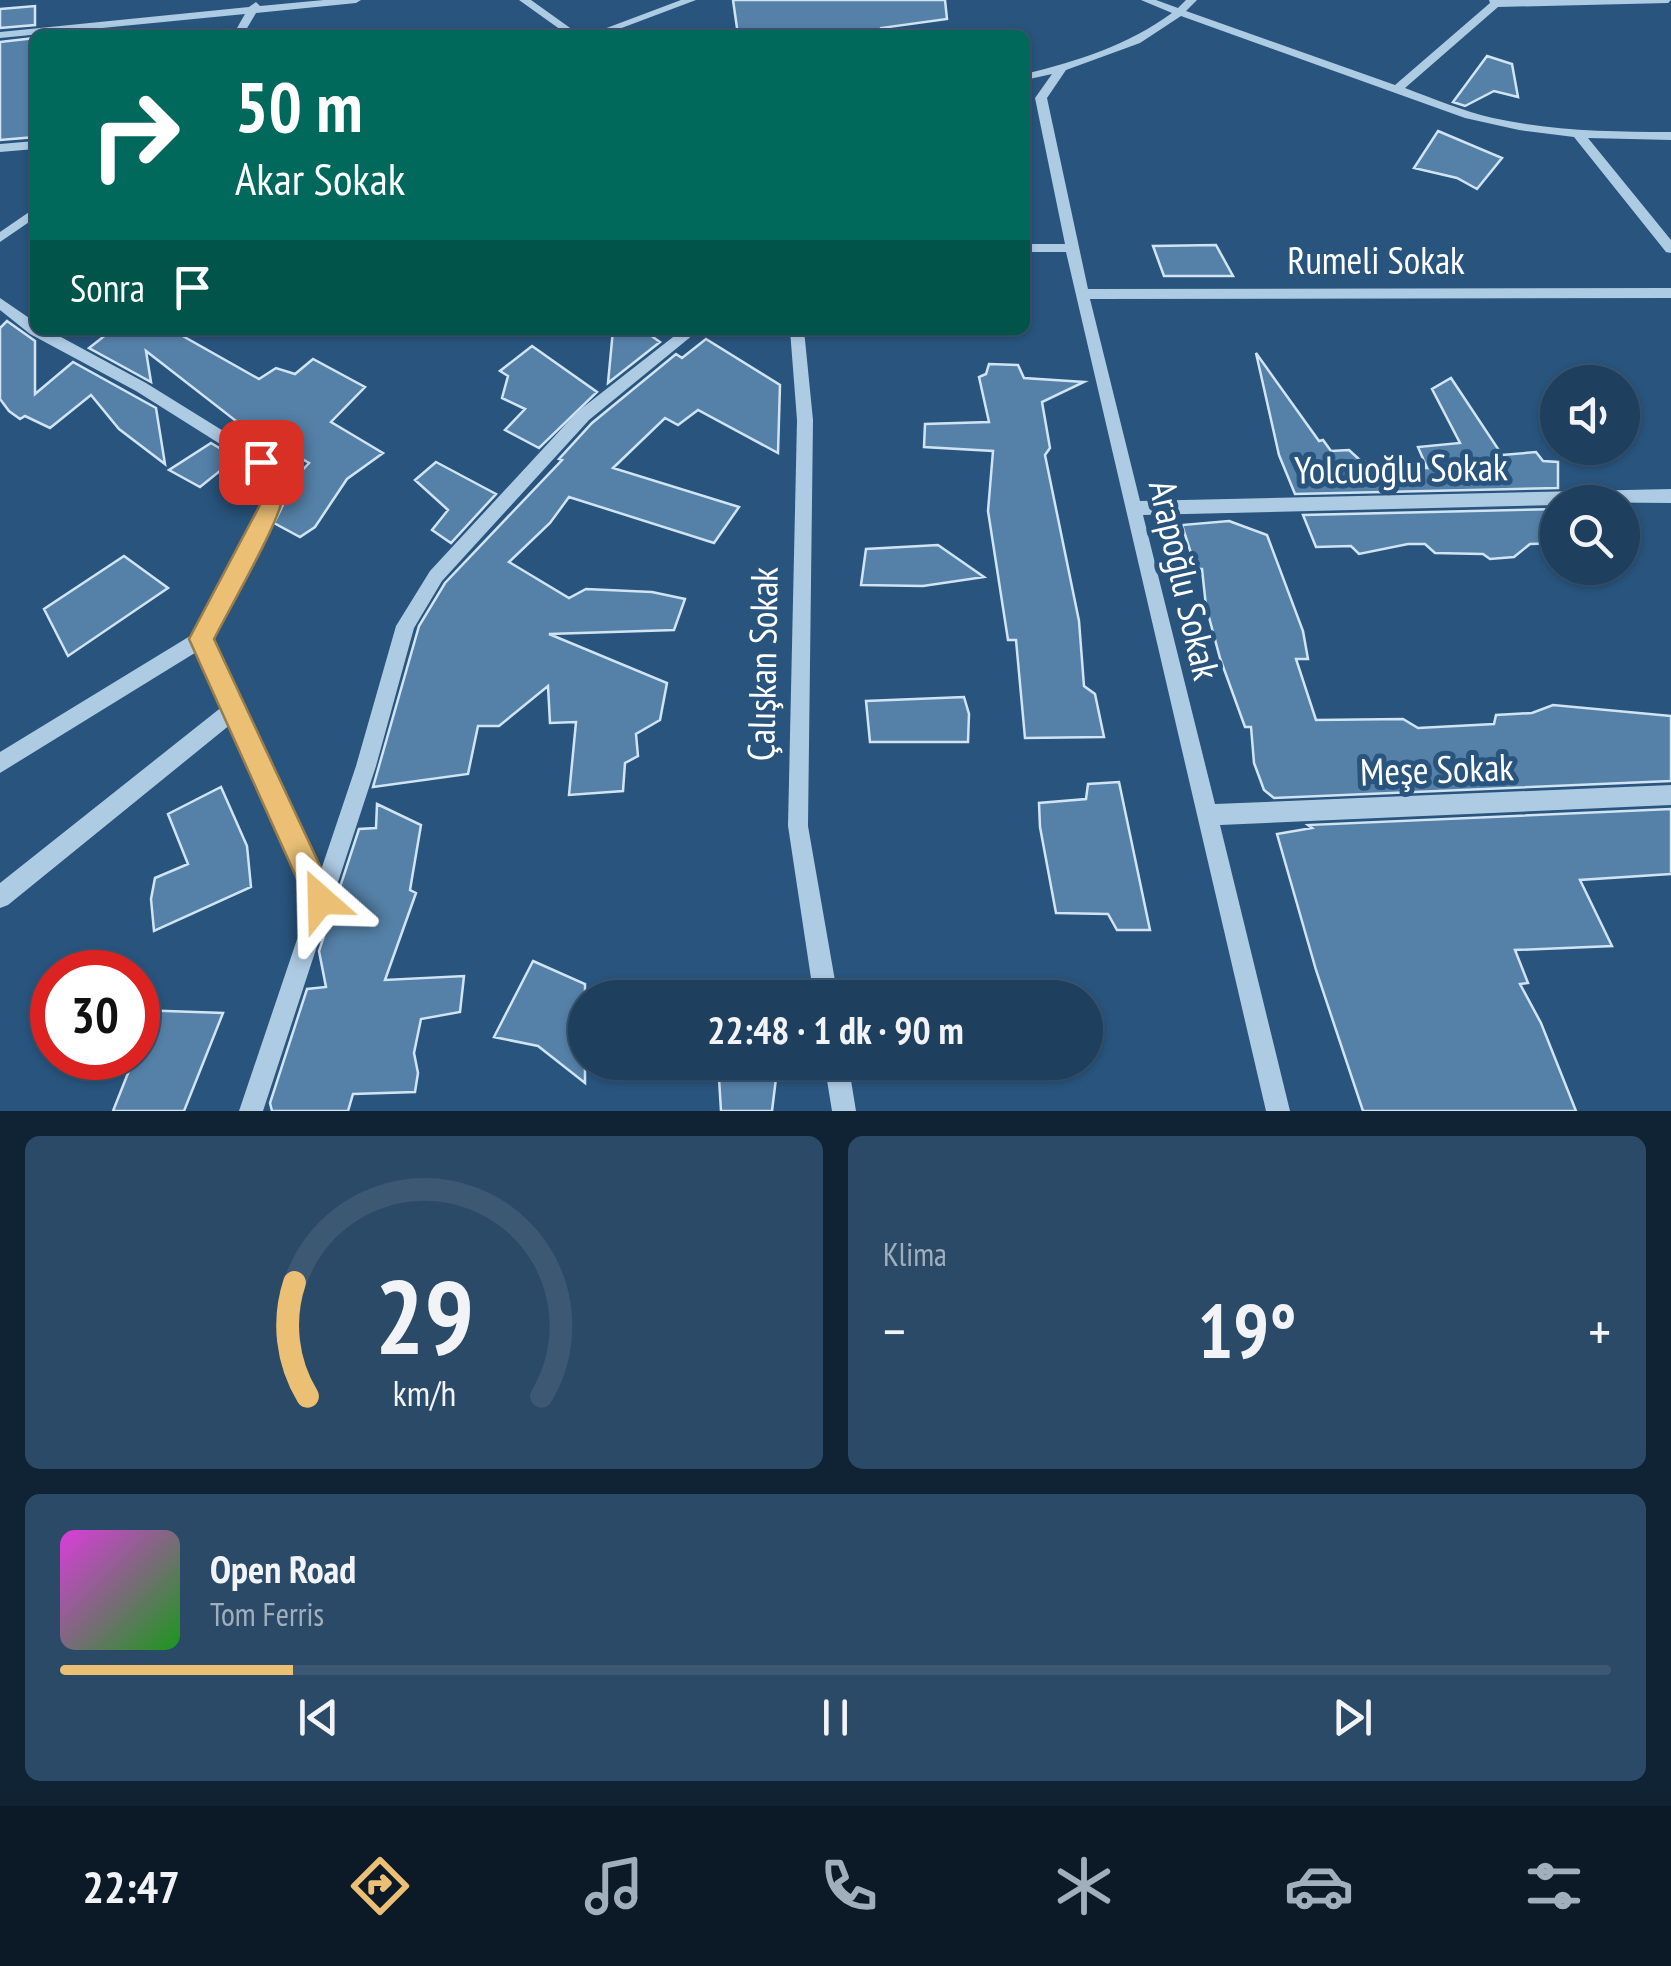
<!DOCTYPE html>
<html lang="tr">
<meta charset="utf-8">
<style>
:root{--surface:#1e3f5e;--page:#2b4a67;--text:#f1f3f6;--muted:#a1afbc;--line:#3c5873;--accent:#ebc075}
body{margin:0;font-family:"PT Sans Narrow",sans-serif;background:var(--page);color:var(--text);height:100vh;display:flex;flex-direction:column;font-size:38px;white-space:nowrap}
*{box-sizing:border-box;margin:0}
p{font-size:32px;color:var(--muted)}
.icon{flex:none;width:55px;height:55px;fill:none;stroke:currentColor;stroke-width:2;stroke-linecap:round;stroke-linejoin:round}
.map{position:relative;height:1111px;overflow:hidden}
.sheet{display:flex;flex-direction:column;gap:25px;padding:25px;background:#102334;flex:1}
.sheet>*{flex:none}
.banner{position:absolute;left:30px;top:30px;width:1000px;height:305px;border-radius:15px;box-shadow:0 2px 8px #0004,0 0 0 2px var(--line);background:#00695c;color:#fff;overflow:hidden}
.buttons{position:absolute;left:1540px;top:365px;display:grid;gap:20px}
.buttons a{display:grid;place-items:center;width:100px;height:100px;border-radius:50%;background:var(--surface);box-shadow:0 2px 8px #0004,0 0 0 2px var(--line);font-size:50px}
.speed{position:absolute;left:30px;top:950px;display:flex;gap:20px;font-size:50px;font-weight:700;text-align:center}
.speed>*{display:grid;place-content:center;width:130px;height:130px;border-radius:50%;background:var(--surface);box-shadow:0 2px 8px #0004,0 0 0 2px var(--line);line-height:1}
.speed .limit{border:15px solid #d22;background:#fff;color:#111}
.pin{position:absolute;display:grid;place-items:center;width:85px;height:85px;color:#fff;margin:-42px;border-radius:20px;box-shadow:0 5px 15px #0006}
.me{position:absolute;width:110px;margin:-55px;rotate:335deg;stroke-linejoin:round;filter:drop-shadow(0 0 8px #0008)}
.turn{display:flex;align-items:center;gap:35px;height:210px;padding:0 40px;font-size:45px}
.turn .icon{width:130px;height:130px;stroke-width:2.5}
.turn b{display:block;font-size:70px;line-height:85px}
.then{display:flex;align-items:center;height:95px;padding:0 40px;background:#0003;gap:20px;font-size:38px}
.big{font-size:75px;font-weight:700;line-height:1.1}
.sheet .card{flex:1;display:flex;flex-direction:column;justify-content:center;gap:15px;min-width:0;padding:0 35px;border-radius:15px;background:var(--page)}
.sheet .dial{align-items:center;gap:0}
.dial svg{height:260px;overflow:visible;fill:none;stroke:var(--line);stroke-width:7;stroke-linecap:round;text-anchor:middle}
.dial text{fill:var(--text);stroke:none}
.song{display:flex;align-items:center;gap:30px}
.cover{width:120px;height:120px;border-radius:15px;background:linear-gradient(135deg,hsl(300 70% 55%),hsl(120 70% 35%))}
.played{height:10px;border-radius:5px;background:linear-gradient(90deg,var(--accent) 15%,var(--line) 15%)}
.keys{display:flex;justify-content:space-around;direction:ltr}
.heat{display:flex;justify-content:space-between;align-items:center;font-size:55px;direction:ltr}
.sheet .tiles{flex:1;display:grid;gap:25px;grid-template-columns:1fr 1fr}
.card:last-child{grid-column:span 2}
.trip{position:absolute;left:568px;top:980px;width:535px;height:100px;border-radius:50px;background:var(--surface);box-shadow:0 2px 8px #0004,0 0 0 2px var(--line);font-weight:700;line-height:100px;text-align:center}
.dock{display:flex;height:160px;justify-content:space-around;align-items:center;background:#0c1926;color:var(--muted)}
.dock .icon{width:70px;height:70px}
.dock .current{color:var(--accent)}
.dock b{font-size:45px;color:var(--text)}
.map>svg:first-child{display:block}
.building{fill:#5581a8;stroke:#d1e4f4;stroke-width:2.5}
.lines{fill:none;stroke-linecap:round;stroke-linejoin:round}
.minor{fill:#aecbe4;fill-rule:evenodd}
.route{fill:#ebc075;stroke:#997d4c;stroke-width:2.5}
.labels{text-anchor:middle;stroke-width:10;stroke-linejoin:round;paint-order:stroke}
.street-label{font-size:38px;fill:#fff;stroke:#28547d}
</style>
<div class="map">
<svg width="1671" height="1111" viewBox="0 0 1671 1111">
<rect width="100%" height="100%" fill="#28547d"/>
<!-- building -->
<path class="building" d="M733,0H945L947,19L881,28L880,35H738Z
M35,6V25L0,28V9Z
M35,38V137L0,140V42Z
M1487,56L1512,64L1518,97L1494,91L1465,106L1453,102Z
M1438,131L1502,158L1477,189L1457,178L1414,168Z
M1216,245L1233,276H1164L1153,246Z
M7,321L35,341V394L73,362L156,408L165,464L119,429L91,395L50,428L25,416L20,419L9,411L0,399V328Z
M112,330H172L259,379L276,368L295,374L313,359L365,387L331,422L383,453L347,479L315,527L300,537L274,523L283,505V491L309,463L264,436L253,445L230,430L240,424L146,351L151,382L89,348Z
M613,330H643L660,342L608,383Z
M706,339L780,385L778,453L698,410L678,425L665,418L613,468L739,507L714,543L569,497L550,523L509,562L569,598L586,589L652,592L685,599L674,630L549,634L667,683L660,720L636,734L638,756L625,763L623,791L569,795L576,722L550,723L548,686L499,726H478L468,774L373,787L419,626L445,583L562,460L559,459L592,423L676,354L682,358Z
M532,346L597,392L539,448L505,430L525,409L502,398L508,376L500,371Z
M1256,353L1319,441L1323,440L1331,451L1349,450L1361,461L1427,468L1418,447L1460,443L1432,389L1451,378L1502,455L1536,452L1543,461L1558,462V488L1295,494L1279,455Z
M989,364L1018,365L1024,378L1084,382L1042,402L1050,448L1045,455L1079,621L1084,686L1095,694L1104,737L1025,738L1016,640H1008L988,511L993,451L924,447L925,424L989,422L979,377L986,374Z
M211,443L236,458L200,487L169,470Z
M436,462L496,494L451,543L432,530L448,510L415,480Z
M1558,509V543L1530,544L1514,557L1490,559L1483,554L1435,553L1425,544H1408L1359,554L1351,546L1316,547L1303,515Z
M1229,521L1267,535L1303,631L1308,659H1296L1316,720L1403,719L1418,728L1494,724L1496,715L1532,713L1553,705L1671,716V781L1274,798L1264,790L1254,763L1251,727H1245L1220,658L1206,606L1202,569H1196L1182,525Z
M938,545L984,577L923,586L861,585L866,549Z
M124,556L168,588L68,656L44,609Z
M964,697L969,714L968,742H870L866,701Z
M1119,782L1150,930H1117L1108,914L1056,913L1040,827L1039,803L1086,799L1088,784Z
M221,787L247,846L251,887L154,931L151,899L155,878L188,864L168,814Z
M377,804L421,825L410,890L416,893L385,980L464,976L460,1012L421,1019L414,1053L418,1073L415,1092L353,1094L348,1111H272L270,1103L307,989L326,987L319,951L359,829L376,828Z
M1671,809V874L1580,880L1612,946L1515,950L1528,983L1520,984L1541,1023L1576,1111H1363L1316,970L1277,834L1312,828L1308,825Z
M533,961L585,984V1083L538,1046L494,1037Z
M138,1010L223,1013L184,1111H113L134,1058H138Z
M718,1062H778L772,1111H721Z"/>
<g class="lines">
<!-- minor -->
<path class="minor" d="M324,0H361L356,3L256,13L243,35H233L245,14L0,38V32L249,7L256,2L260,6Z
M519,0H531L580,35H568Z
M681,0H696L603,35H588Z
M1141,0H1156L1178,8L1186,0H1197L1186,11L1395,85L1490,3L1489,0H1671L1668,3L1498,7L1405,88C1434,99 1463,111 1493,118C1552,131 1611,132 1671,132V140L1588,138L1671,240V253L1666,252L1574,137L1519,130L1465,118L1181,16L1140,43L1066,70L1047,98L1088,289L1671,288V298L1090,299L1140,501L1671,489V503L1558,502V505L1143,515L1215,804L1671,785V805L1220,825L1290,1111H1266L1066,252H1025V244H1065L1035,98L1052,74L1025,80V74C1078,61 1128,45 1172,13Z
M35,141V149L0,152V144Z
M35,208V218L0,242V232Z
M0,298L35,322V330H48L146,383L267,458L279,474L280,503L211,639L320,873L356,766L396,626L430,571L577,412L682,330H699L589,420L442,581L414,628L376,766L263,1111H239L310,901L231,724L8,905L0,908V883L223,706L198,651L0,773V752L195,633L264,503L263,476L255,466L136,391L30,334L0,310Z
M790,330H804L813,420L808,826L838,998H814L788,826L797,420Z
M824,1062H848L856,1111H832Z"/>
</g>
<!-- route -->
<path class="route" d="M261,454C280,460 284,480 282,499C280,521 227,613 214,639L336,900L331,910L321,914L311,910L189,639L261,503L260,476L250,462Z"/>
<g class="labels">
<!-- street labels -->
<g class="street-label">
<text x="1376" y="274">Rumeli Sokak</text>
<text transform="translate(1401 469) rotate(-1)" y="13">Yolcuoğlu Sokak</text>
<text transform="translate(1184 580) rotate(77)" y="13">Arapoğlu Sokak</text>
<text transform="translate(763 664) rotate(-89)" y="13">Çalışkan Sokak</text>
<text transform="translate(1437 770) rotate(-2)" y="13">Meşe Sokak</text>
</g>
</g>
</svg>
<div class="buttons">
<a><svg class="icon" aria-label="sound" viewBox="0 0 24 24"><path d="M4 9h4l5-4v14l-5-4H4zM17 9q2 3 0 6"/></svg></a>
<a><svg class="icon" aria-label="search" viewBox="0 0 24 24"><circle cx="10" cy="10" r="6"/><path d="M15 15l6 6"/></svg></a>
</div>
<div class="speed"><div class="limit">30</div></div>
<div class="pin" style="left:261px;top:462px;background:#d93025"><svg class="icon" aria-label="arrive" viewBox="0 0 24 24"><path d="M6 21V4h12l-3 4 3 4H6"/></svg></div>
<svg class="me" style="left:321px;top:900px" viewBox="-20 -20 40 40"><path d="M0-17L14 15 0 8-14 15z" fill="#ebc075" stroke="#fff" stroke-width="4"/></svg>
<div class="trip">22:48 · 1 dk · 90 m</div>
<div class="banner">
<div class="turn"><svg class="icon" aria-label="right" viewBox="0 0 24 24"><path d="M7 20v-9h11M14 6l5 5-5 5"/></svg><div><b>50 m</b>Akar Sokak</div></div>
<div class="then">Sonra<svg class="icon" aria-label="arrive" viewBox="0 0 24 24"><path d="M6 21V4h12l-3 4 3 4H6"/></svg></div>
</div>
</div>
<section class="sheet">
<div class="tiles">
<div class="card dial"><svg viewBox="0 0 100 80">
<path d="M14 69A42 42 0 1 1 86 69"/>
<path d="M14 69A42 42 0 0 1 10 34" stroke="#ebc075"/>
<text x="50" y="56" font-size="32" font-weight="700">29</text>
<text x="50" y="72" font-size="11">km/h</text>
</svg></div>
<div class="card"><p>Klima</p>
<div class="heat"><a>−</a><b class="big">19°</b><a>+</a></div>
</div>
<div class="card">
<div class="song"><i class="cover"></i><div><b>Open Road</b><p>Tom Ferris</p></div></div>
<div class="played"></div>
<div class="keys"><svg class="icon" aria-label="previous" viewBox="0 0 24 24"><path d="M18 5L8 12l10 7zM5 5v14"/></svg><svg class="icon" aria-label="pause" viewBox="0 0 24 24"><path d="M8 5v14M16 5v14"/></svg><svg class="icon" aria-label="next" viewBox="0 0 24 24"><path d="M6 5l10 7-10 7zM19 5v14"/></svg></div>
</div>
</div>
</section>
<nav class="dock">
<b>22:47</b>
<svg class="icon current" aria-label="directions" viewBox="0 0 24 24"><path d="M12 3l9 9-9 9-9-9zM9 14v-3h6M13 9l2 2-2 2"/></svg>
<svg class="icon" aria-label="music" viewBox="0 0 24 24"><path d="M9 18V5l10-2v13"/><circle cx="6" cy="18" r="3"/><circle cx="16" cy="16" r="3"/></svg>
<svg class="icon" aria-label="phone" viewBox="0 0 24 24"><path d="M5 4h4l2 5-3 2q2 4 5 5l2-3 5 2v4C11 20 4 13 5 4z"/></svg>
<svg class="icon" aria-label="climate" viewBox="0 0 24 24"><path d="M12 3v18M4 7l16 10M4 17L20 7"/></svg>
<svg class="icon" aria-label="car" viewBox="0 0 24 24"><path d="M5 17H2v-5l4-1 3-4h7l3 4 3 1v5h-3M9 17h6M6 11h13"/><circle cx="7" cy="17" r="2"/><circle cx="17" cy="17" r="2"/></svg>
<svg class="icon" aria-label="filters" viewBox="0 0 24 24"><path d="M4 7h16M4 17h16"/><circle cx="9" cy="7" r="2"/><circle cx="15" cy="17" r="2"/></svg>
</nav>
